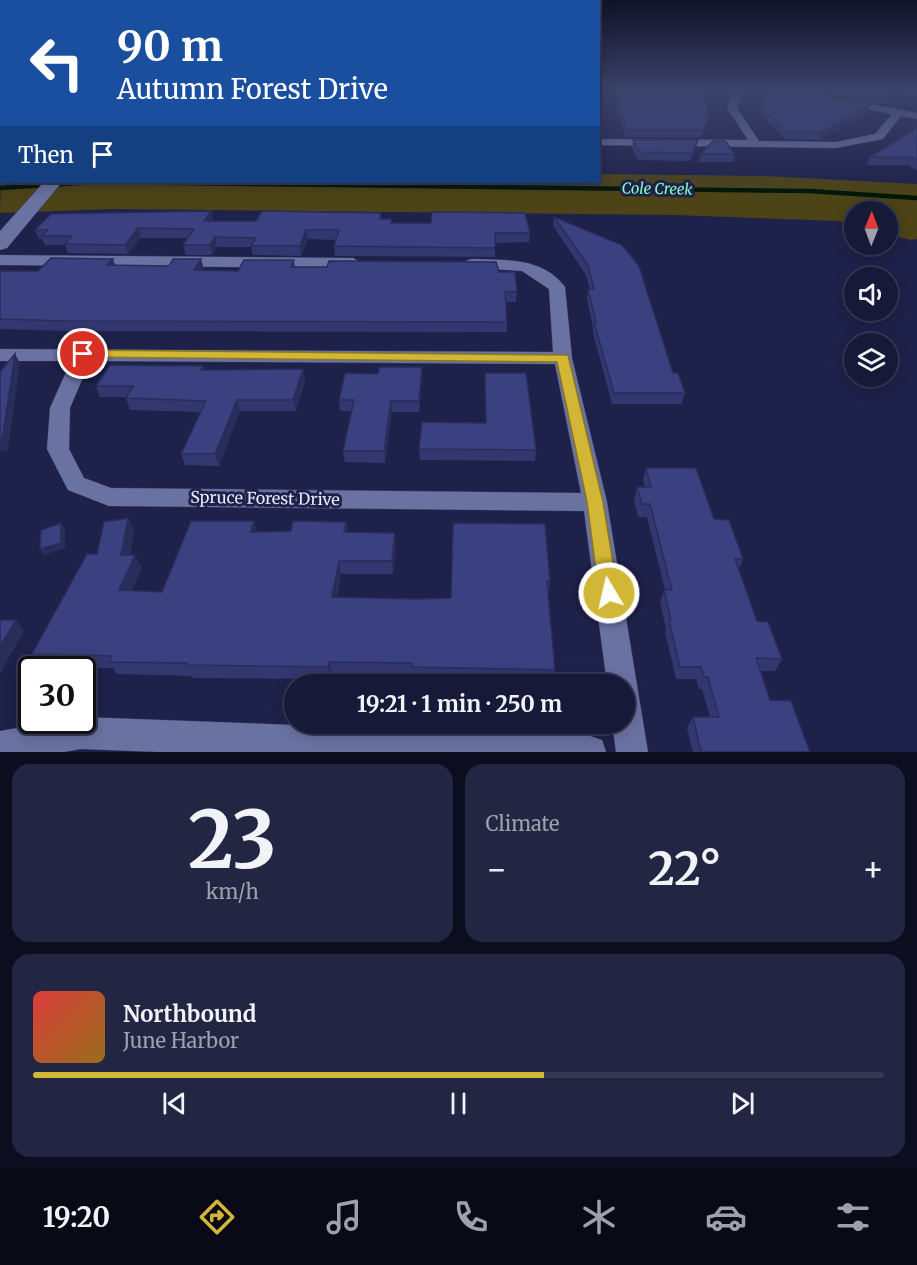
<!DOCTYPE html>
<meta charset="utf-8">
<style>
:root{--surface:#161938;--page:#232643;--text:#f1f3f6;--muted:#9ea0ae;--line:#353853;--accent:#d2b736}
body{margin:0;font-family:Merriweather,serif;background:var(--page);color:var(--text);height:100vh;display:flex;flex-direction:column;font-size:22px;white-space:nowrap}
*{box-sizing:border-box;margin:0}
p{font-size:20px;color:var(--muted)}
.icon{flex:none;width:33px;height:33px;fill:none;stroke:currentColor;stroke-width:2;stroke-linecap:round;stroke-linejoin:round}
.map{position:relative;height:752px;overflow:hidden}
.drawer{display:flex;flex-direction:column;gap:12px;padding:12px;background:#0c0e1f;flex:1}
.drawer>*{flex:none}
.banner{position:absolute;left:0px;top:0px;width:600px;height:183px;box-shadow:0 3px 15px #0003,0 0 0 2px var(--line);background:#1a4fa0;color:#fff;overflow:hidden}
.needle{width:39px;rotate:1deg}
.buttons{position:absolute;left:844px;top:201px;display:grid;gap:12px}
.buttons a{display:grid;place-items:center;width:54px;height:54px;border-radius:50%;background:var(--surface);box-shadow:0 3px 15px #0003,0 0 0 2px var(--line);font-size:30px}
.speed{position:absolute;left:18px;top:656px;display:flex;gap:12px;font-size:30px;font-weight:700;text-align:center}
.speed>*{display:grid;place-content:center;width:78px;height:78px;border-radius:50%;background:var(--surface);box-shadow:0 3px 15px #0003,0 0 0 2px var(--line);line-height:1}
.speed .limit{border:3px solid #111;border-radius:9px;background:#fff;color:#111}
.pin{position:absolute;display:grid;place-items:center;width:51px;height:51px;color:#fff;margin:-26px;border:3px solid #fff;border-radius:50%;box-shadow:0 2px 6px #0007}
.me{position:absolute;width:66px;margin:-33px;rotate:351deg;stroke-linejoin:round;filter:drop-shadow(0 0 4px #0008)}
.turn{display:flex;align-items:center;gap:21px;height:126px;padding:0 18px;font-size:27px}
.turn .icon{width:78px;height:78px;stroke-width:2.5}
.turn b{display:block;font-size:42px;line-height:51px}
.then{display:flex;align-items:center;height:57px;padding:0 18px;background:#0003;gap:12px;font-size:22px}
.big{font-size:45px;font-weight:700;line-height:1.1}
.drawer .card{flex:1;display:flex;flex-direction:column;justify-content:center;gap:9px;min-width:0;padding:0 21px;border-radius:18px;background:var(--page)}
.drawer .dial{align-items:center;gap:0}
.dial b{font-size:78px;line-height:1}
.song{display:flex;align-items:center;gap:18px}
.cover{width:72px;height:72px;border-radius:9px;background:linear-gradient(135deg,hsl(0 70% 55%),hsl(40 70% 35%))}
.played{height:6px;border-radius:3px;background:linear-gradient(90deg,var(--accent) 60%,var(--line) 60%)}
.keys{display:flex;justify-content:space-around;direction:ltr}
.heat{display:flex;justify-content:space-between;align-items:center;font-size:33px;direction:ltr}
.drawer .tiles{flex:1;display:grid;gap:12px;grid-template-columns:1fr 1fr}
.card:last-child{grid-column:span 2}
.trip{position:absolute;left:284px;top:674px;width:351px;height:60px;border-radius:30px;background:var(--surface);box-shadow:0 3px 15px #0003,0 0 0 2px var(--line);font-weight:700;line-height:60px;text-align:center}
.dock{display:flex;height:96px;justify-content:space-around;align-items:center;background:#090a16;color:var(--muted)}
.dock .icon{width:42px;height:42px}
.dock .selected{color:var(--accent)}
.dock b{font-size:27px;color:var(--text)}
.map>svg:first-child{display:block}
.green{fill:#4c4317}
.lines{fill:none;stroke-linecap:round;stroke-linejoin:round}
.stream{stroke:#001709;stroke-width:4.5}
.street-casing{stroke:#3a395b;stroke-width:1}
.secondary-casing{stroke:#3a395b;stroke-width:1}
.street{fill:#6a72a2;fill-rule:evenodd}
.secondary{fill:#6a72a2;fill-rule:evenodd}
.wall{fill:#33376f}
.shaded-wall{fill:#292d5a}
.building{fill:#3b4081;stroke:#292d5a;stroke-width:1.5}
.route{fill:#d2b736;stroke:#887723;stroke-width:1.5}
.labels{text-anchor:middle;stroke-width:6;stroke-linejoin:round;paint-order:stroke}
.far-water-label{font-size:15px;font-style:italic;fill:#88f9b8;stroke:#1e214a}
.street-label{font-size:16px;fill:#e8ecfc;stroke:#1e214a}
</style>
<div class="map">
<svg width="917" height="752" viewBox="0 0 917 752">
<rect width="100%" height="100%" fill="#1e214a"/>
<!-- green -->
<path class="green" d="M599,174L766,176L917,184V239L910,240L888,234V212H855V225L838,221L675,215L115,209L0,213L1,175L2,182H598Z"/>
<g class="lines">
<!-- stream -->
<path class="stream" d="M0,188L95,182L810,191L917,198"/>
<defs>
<path id="street" d="M598,89H603L598,93Z
M734,89H744L737,108L759,141L836,142L875,134L892,114L840,104V100L843,99L917,113V119L901,116L883,139L836,148L598,145V139L748,140L727,108Z
M0,255L353,258L361,263L353,268L0,265Z
M472,259C505,260 543,257 565,287L572,358L607,502L648,752H616L612,723H624V684H607L584,511L109,506L68,490L47,449L50,408L71,361H0V349L553,352L549,289L522,271L466,267L464,264L466,261ZM90,361L555,364L581,493L111,488L84,478L69,449L70,408Z
M82,717L590,736L602,740L606,752H159L81,749L64,752H0V731L63,720H82Z"/>
<path id="secondary" d="M895,89H917V96L896,92Z
M44,182H62L7,248L0,250V231Z"/>
</defs>
<!-- street casing -->
<use href="#street" class="street-casing"/>
<!-- secondary casing -->
<use href="#secondary" class="secondary-casing"/>
<!-- street -->
<use href="#street" class="street"/>
<!-- secondary -->
<use href="#secondary" class="secondary"/>
</g>
<!-- wall -->
<path class="wall" d="M624,89H709L705,99L709,116L706,127L701,137H626L616,109L617,102Z
M766,89L868,112L820,140L785,139L760,113Z
M802,89H892L890,99L881,104Z
M2,124V169L0,165V138Z
M917,126V170H916L908,165H867L870,157L913,131Z
M633,140L696,148L690,161L638,160L632,148Z
M701,154H735L733,162H699Z
M211,211L213,220L212,221H256L381,213V219L392,223L530,233L529,242L495,243V257L335,256L334,246L336,240L308,239L301,256L253,255L251,247H217L212,255H186L183,245L188,238H141L128,254L68,253L65,245H45L42,239H39L35,230Z
M554,217L673,373L685,393L682,404H612L593,333V327L587,299L588,289H590L586,275L553,226Z
M113,259L115,266L204,269L203,270L238,271L294,260L295,267L499,272L517,292L516,302H506L507,322V332L72,331L0,329V271H38Z
M203,366L204,370L303,369L305,380L296,411H240L219,466L185,465L181,454L201,412L130,410L126,398L127,397H100L96,386Z
M485,373L536,450L535,461L420,460L419,449L486,423Z
M422,378L419,412H392L385,463L345,462L343,451L351,411H340L339,400Z
M646,468L714,519L743,559L739,570L757,621L782,659L775,671H760L770,700L810,752H693L687,728L693,717H710L702,689H699L696,679H676L665,632L666,629L660,602L664,590H665L647,517H638L634,500L637,487H645L643,480Z
M128,518L134,531L130,555L142,568L131,591L162,592L254,521L257,532L291,531L346,522L347,532L396,546L393,574H341L337,597L416,599L451,598L453,523L550,581L549,594H548L555,670L553,683L412,679V676L332,674L331,679L193,678L192,676L117,674L113,668L41,667L32,654L97,554Z"/>
<!-- shaded-wall -->
<path class="shaded-wall" d="M892,94L890,99L881,104L883,99Z
M871,105L868,112L820,140L822,132Z
M708,120L706,127L701,137L703,130Z
M698,140L696,148L690,161L692,153Z
M211,211L213,220L206,230L204,221Z
M138,228L141,238L128,254L125,245Z
M306,230L308,239L301,256L300,246Z
M215,237L217,247L212,255L210,245Z
M113,259L116,268L107,265Z
M201,259L204,269L197,280L194,270Z
M15,354L20,363L8,450L0,452V441Z
M422,367V378L419,412V401Z
M303,369L305,380L296,411L293,400Z
M237,400L240,411L219,466L215,454Z
M391,401L392,412L385,463L384,451Z
M128,518L134,531L127,568L121,555Z
M254,521L258,534L251,532Z
M61,523L65,529V548L44,555L40,549Z
M395,533L396,546L393,574L392,561Z
M135,555L142,568L126,603L119,590Z
M339,561L341,574L335,610L332,597Z
M16,620L24,631L0,674V647Z
M329,662L332,674L331,679L328,667Z"/>
<!-- building -->
<path class="building" d="M0,89H2V106H0L1,93H0Z
M624,89H708L704,97L709,116H704L708,120L703,130H627L617,102Z
M766,89H792L871,105L822,132H787L762,106Z
M830,89H892V94L883,99Z
M2,124V156H0V138Z
M917,126V161L912,157H870L913,131Z
M633,140H698L692,153L639,152Z
M713,141H725L735,154H701Z
M211,211L204,221H256L262,211L381,213L380,219H392L391,223H431L432,212L525,213L530,233H495V248L334,246L339,230H306L300,246H251L256,238L215,237L210,245H183L194,229L138,228L125,245L65,244L72,236H41L48,230H35L51,214Z
M554,217L622,245L639,266L673,373H678L685,393H614L594,322H596L588,289H594L588,265Z
M51,258L113,259L107,265L169,266L173,259H201L194,270L238,271L244,260H294L291,267H327L329,261L496,262L499,272H515L517,292H505L507,322L67,321L0,319V271H38Z
M15,354L2,440L0,441V372Z
M110,365L203,366L201,370L303,369L293,400H237L215,454H181L206,401L126,398L133,386H96Z
M379,367H422L419,401H391L384,451H343L354,400H339L345,373L378,374Z
M485,373H526L536,450L419,449L422,422L486,423Z
M646,468H696L714,519L729,520L743,559H735L757,621L768,622L782,659L756,658L770,700L791,701L810,752H701L693,717H719L708,677H704L701,667H680L669,620H671L664,590H672L650,504H642L637,487H651Z
M128,518L121,555H135L119,590L162,592L191,521H254L251,532L291,531L293,521L346,522L344,532L395,533L392,561H339L332,597L416,599L451,598L453,523L545,524L550,581H547L555,670L411,667L412,663L329,662L328,667L186,665L187,663L109,662L112,656L32,654L87,554H97L104,522Z
M61,523V543L40,549L41,530Z
M0,620H16L0,647Z"/>
<!-- sky -->
<linearGradient id="sky" x2="0" y2="1"><stop stop-color="#101229"/><stop offset="0.46" stop-color="#3b436b"/><stop offset="1" stop-color="#3b436b" stop-opacity="0"/></linearGradient>
<rect width="917" height="195" fill="url(#sky)"/>
<!-- route -->
<path class="route" d="M83,350L568,355L603,502L618,593L615,599L609,602L602,599L599,593L587,502L557,362L78,357V352Z"/>
<g class="labels">
<!-- far-water labels -->
<g class="far-water-label">
<text transform="translate(657 189) rotate(1)" y="5">Cole Creek</text>
</g>
<!-- street labels -->
<g class="street-label">
<text transform="translate(265 498) rotate(1)" y="6">Spruce Forest Drive</text>
</g>
</g>
</svg>
<div class="buttons">
<a><svg class="needle" viewBox="-14 -14 28 28"><path d="M0-13l5 13h-10z" fill="#e53935"/><path d="M0 13l5-13h-10z" fill="#9ea0ae"/></svg></a>
<a><svg class="icon" aria-label="sound" viewBox="0 0 24 24"><path d="M4 9h4l5-4v14l-5-4H4zM17 9q2 3 0 6"/></svg></a>
<a><svg class="icon" aria-label="layers" viewBox="0 0 24 24"><path d="M12 4l9 5-9 5-9-5zM3 14l9 5 9-5"/></svg></a>
</div>
<div class="speed"><div class="limit">30</div></div>
<div class="pin" style="left:83px;top:354px;background:#d93025"><svg class="icon" aria-label="arrive" viewBox="0 0 24 24"><path d="M6 21V4h12l-3 4 3 4H6"/></svg></div>
<svg class="me" style="left:609px;top:593px" viewBox="-20 -20 40 40"><circle r="17" fill="#d2b736" stroke="#fff" stroke-width="3"/><path d="M0-11L8 9 0 5-8 9z" fill="#fff"/></svg>
<div class="trip">19:21 · 1 min · 250 m</div>
<div class="banner">
<div class="turn"><svg class="icon" aria-label="left" viewBox="0 0 24 24"><path d="M17 20v-9H6M10 6l-5 5 5 5"/></svg><div><b>90 m</b>Autumn Forest Drive</div></div>
<div class="then">Then<svg class="icon" aria-label="arrive" viewBox="0 0 24 24"><path d="M6 21V4h12l-3 4 3 4H6"/></svg></div>
</div>
</div>
<section class="drawer">
<div class="tiles">
<div class="card dial"><b>23</b><p>km/h</p></div>
<div class="card"><p>Climate</p>
<div class="heat"><a>−</a><b class="big">22°</b><a>+</a></div>
</div>
<div class="card">
<div class="song"><i class="cover"></i><div><b>Northbound</b><p>June Harbor</p></div></div>
<div class="played"></div>
<div class="keys"><svg class="icon" aria-label="previous" viewBox="0 0 24 24"><path d="M18 5L8 12l10 7zM5 5v14"/></svg><svg class="icon" aria-label="pause" viewBox="0 0 24 24"><path d="M8 5v14M16 5v14"/></svg><svg class="icon" aria-label="next" viewBox="0 0 24 24"><path d="M6 5l10 7-10 7zM19 5v14"/></svg></div>
</div>
</div>
</section>
<nav class="dock">
<b>19:20</b>
<svg class="icon selected" aria-label="directions" viewBox="0 0 24 24"><path d="M12 3l9 9-9 9-9-9zM9 14v-3h6M13 9l2 2-2 2"/></svg>
<svg class="icon" aria-label="music" viewBox="0 0 24 24"><path d="M9 18V5l10-2v13"/><circle cx="6" cy="18" r="3"/><circle cx="16" cy="16" r="3"/></svg>
<svg class="icon" aria-label="phone" viewBox="0 0 24 24"><path d="M5 4h4l2 5-3 2q2 4 5 5l2-3 5 2v4C11 20 4 13 5 4z"/></svg>
<svg class="icon" aria-label="climate" viewBox="0 0 24 24"><path d="M12 3v18M4 7l16 10M4 17L20 7"/></svg>
<svg class="icon" aria-label="car" viewBox="0 0 24 24"><path d="M5 17H2v-5l4-1 3-4h7l3 4 3 1v5h-3M9 17h6M6 11h13"/><circle cx="7" cy="17" r="2"/><circle cx="17" cy="17" r="2"/></svg>
<svg class="icon" aria-label="filters" viewBox="0 0 24 24"><path d="M4 7h16M4 17h16"/><circle cx="9" cy="7" r="2"/><circle cx="15" cy="17" r="2"/></svg>
</nav>
